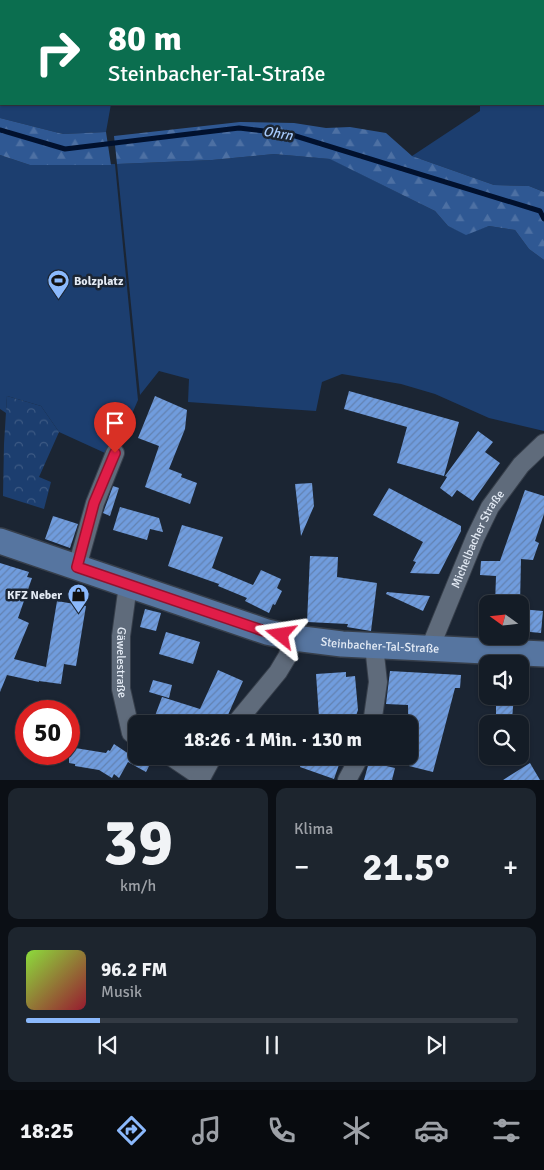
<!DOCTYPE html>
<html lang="de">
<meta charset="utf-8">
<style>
:root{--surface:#141c26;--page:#1d252e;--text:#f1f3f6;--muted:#9da1a7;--line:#333a43;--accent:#8bb9fc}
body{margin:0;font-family:Signika,sans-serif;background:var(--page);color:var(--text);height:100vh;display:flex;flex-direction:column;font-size:19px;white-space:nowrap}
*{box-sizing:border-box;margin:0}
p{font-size:16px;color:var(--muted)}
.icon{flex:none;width:28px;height:28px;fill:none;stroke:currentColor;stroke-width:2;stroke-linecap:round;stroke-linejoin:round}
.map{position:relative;height:780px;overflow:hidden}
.side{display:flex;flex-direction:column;gap:8px;padding:8px;background:#0b0f15;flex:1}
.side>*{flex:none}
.hud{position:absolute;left:0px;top:0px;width:545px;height:105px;box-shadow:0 1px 4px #0004,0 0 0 1px var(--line);background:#0b6e4f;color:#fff;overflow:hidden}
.needle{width:32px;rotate:285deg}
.tools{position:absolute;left:479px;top:595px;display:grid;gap:10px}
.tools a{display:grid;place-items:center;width:50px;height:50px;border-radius:10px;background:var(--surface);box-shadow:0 1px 4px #0004,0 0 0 1px var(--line);font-size:25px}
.speed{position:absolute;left:15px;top:700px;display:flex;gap:10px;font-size:25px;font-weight:700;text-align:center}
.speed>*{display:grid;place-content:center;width:65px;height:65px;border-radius:50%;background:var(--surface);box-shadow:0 1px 4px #0004,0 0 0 1px var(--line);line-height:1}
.speed .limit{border:8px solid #d22;background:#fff;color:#111}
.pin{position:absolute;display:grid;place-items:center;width:42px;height:42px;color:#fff;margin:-51px -21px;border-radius:50% 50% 50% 0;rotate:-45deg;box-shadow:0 0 5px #0007}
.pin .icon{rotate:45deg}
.me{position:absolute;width:55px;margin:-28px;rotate:285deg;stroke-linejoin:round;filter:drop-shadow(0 0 4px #0008)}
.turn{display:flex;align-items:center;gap:18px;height:105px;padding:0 25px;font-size:22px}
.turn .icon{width:65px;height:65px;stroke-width:2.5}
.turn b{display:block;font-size:35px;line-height:42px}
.big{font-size:38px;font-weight:700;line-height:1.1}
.side .tile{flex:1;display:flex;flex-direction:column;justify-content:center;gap:8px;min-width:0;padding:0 18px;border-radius:10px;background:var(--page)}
.side .dial{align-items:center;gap:0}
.dial b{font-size:65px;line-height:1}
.song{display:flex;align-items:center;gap:15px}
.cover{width:60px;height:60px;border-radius:8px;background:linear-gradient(135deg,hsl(90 70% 55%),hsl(350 70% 35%))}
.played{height:5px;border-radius:2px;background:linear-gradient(90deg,var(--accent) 15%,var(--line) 15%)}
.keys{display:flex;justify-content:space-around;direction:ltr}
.heat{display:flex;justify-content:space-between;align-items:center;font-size:28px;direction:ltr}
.side .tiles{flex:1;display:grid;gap:8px;grid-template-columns:1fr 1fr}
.tile:last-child{grid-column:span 2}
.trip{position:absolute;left:128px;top:715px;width:290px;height:50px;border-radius:10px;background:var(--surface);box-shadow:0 1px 4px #0004,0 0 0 1px var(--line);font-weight:700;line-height:50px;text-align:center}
.tab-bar{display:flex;height:80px;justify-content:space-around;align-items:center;background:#080b0f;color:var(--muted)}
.tab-bar .icon{width:35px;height:35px}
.tab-bar .selected{color:var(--accent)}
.tab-bar b{font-size:22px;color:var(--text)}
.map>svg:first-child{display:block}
.grass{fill:#1c3e6f}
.forest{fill:url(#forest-firs)}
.park{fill:url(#park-crowns)}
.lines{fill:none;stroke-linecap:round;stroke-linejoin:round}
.stream{stroke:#01112e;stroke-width:5}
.building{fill:url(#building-hatch)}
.street-casing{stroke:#373f4b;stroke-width:20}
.secondary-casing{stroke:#373f4b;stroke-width:28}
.street{stroke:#5f6b7b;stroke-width:18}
.secondary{stroke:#5675a0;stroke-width:25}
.route-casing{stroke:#92132f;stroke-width:12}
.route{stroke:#e11d48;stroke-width:9}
.labels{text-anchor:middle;stroke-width:5;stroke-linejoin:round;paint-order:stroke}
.poi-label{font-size:12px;font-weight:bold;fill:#e4ebf5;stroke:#1b2533;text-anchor:start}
.street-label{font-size:12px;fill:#e4ebf5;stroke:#1b2533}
.water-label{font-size:14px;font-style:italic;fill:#a7cbfe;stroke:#1b2533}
</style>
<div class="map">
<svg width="544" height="780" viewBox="0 0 544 780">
<defs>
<pattern id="forest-firs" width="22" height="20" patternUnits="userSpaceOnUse" patternTransform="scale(1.25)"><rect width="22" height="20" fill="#2f5893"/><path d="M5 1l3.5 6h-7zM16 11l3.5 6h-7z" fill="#4d70a3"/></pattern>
<pattern id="park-crowns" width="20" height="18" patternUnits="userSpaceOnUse" patternTransform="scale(1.25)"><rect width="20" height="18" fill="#1c3e6f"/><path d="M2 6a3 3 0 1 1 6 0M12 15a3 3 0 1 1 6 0" fill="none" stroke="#3d5a84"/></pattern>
<pattern id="building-hatch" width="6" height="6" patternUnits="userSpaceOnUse" patternTransform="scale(1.25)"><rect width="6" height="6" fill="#709cdd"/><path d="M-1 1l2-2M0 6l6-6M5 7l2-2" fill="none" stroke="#6382b1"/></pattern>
</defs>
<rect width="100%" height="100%" fill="#1b2533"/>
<!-- grass -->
<path class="grass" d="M0,0L24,1H1V104H111L106,132L63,134L0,118Z
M544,4V192L529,186L494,185L412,156L480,111V104H544Z
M274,154L331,159L435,211L448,226L466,234L489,226L515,230L529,249L544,260V431L489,418L435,394L401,384L342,374L322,382L316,411L188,402L189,379L159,371L140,395L117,164L212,160Z
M0,155L30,165L115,164L138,400L115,453H105L59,432L41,406L7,396L6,413L0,409Z"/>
<!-- forest -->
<path class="forest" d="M0,118L63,134L106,132L111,165H30L0,155Z
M240,122L294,123L326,128L350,127L386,133L412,156L494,185L529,186L544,192V260L529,249L515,230L489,226L466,235L448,226L435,211L330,159L274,154L212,160L117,164L114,136Z"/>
<!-- park -->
<path class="park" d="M7,396L41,406L59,432L39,477L51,482L44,509L3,496L4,444Z"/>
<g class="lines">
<!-- stream -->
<path class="stream" d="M0,130L65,149L239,128L289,134L540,211L544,219"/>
</g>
<!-- building -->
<path class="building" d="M349,391L459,422L444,476L397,463L407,427L344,409Z
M155,396L187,410L185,429L169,469L182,474L181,477L197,483L190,504L145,487L159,446L138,438Z
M478,431L493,442L485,452L500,463L473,501L457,490L452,497L440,488L447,477L445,476Z
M312,483L314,506L301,536L295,484Z
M113,486L119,488L110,516L103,513Z
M389,488L461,526V531L439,574L410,573L416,562L413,561L423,542L373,515Z
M525,490L544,496V514L535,541L539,543L533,560L521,559L520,604H495L496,576L480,575L481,561H500Z
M120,507L159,518L163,532L150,529L147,540L113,530Z
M53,516L78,524L70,548L45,539Z
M182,525L223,537L212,568L253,585L261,570L281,579L277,588L282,591L275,605L273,604L269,613L245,601L247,598L218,586L219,584L168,566Z
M310,556L338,557L337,577L377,583L371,631L347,627L348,624L307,622Z
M0,563L29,572L27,577L32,578L18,618L29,623L14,659L46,667L57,601L86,606L76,666L64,664L61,684L39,681V682L7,675L0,692Z
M387,592L430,596L423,611L386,594Z
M145,609L161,613L156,631L140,627Z
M520,609L543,611L541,633L520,631Z
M166,632L200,642L193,664L159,654Z
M218,670L243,681L224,724H152L162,697L200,709Z
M390,671L461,675L460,688H455L433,772L409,766L408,705L386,704Z
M346,672V677L355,676L358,710L353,724H343L319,717L316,674Z
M153,680L172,685L169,698L149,692Z
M496,696H514L512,719L496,718Z
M114,744L132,756H154L146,772L128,762L119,778L114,774L112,778L99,770L75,766V764L69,763V747L106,753L108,750L110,751Z
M303,756H342L334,779L300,767Z
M369,762L395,768L392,780H364Z
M530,763L540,780H503Z"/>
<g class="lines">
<defs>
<g id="street">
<path d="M431,0L436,1"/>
<path d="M77,567L95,503L115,453"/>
<path id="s1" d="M128,585L121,636V689L131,733L136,736"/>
<path id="s2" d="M430,648L475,538L490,507L521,465L544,443"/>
<path d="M235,724L278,672L287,657L294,638"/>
<path d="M372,724L378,682L374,646"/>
<path d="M170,756L201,777"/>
<path d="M200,780L213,756"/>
<path d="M347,780L360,756"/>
</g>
<g id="secondary">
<path id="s3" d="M0,541L267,632L294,638L342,644L544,654"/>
</g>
</defs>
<!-- street casing -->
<use href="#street" class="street-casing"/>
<!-- secondary casing -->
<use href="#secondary" class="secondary-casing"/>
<!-- street -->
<use href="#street" class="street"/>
<!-- secondary -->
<use href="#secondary" class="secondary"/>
</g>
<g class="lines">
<defs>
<path id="route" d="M115,453L94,503L77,567L267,632L281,635"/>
</defs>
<!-- route casing -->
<use href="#route" class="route-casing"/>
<!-- route -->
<use href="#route" class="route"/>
</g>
<!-- icons -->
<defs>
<symbol id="stadium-pin" viewBox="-11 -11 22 30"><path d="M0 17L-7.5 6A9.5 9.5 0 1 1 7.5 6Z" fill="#8bb9fc" stroke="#1b2533"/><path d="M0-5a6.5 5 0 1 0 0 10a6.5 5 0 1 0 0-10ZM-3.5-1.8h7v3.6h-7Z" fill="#111"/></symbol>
<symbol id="shop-pin" viewBox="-11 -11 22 30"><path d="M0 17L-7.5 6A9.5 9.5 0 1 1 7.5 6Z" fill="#8bb9fc" stroke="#1b2533"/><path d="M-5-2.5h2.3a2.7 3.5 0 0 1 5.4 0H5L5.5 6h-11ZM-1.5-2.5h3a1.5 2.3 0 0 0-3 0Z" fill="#111"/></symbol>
</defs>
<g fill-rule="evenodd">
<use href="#stadium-pin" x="46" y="268" width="25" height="34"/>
<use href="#shop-pin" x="66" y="582" width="25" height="34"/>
</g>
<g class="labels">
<!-- poi labels -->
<g class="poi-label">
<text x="74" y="285">Bolzplatz</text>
<text x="62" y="599" text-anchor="end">KFZ Neber</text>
</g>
<!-- street labels -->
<g class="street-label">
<text dy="4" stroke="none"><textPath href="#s2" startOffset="119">Michelbacher Straße</textPath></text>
<text dy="4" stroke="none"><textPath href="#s3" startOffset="396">Steinbacher-Tal-Straße</textPath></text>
<text dy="4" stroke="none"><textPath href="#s1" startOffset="78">Gäwelestraße</textPath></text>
</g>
<!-- water labels -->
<g class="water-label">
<text transform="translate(278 133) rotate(9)" y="5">Ohrn</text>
</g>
</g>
</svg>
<div class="tools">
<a><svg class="needle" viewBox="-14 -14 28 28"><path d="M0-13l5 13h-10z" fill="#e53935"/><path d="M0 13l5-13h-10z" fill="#9da1a7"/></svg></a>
<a><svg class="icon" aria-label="sound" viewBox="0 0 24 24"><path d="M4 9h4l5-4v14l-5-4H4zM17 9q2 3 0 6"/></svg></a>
<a><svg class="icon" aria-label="search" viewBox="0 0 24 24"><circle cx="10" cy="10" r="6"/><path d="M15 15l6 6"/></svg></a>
</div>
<div class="speed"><div class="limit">50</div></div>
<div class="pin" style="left:115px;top:453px;background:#d93025"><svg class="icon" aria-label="arrive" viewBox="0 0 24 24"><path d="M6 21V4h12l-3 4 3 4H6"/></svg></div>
<svg class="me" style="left:281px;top:635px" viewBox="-20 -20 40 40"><path d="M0-17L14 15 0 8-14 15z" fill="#e11d48" stroke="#fff" stroke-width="4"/></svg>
<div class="trip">18:26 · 1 Min. · 130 m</div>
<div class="hud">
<div class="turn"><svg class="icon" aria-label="right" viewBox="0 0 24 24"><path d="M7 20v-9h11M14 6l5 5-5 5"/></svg><div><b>80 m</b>Steinbacher-Tal-Straße</div></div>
</div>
</div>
<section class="side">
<div class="tiles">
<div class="tile dial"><b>39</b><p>km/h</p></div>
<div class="tile"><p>Klima</p>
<div class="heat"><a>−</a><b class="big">21.5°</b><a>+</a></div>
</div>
<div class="tile">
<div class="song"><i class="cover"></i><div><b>96.2 FM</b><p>Musik</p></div></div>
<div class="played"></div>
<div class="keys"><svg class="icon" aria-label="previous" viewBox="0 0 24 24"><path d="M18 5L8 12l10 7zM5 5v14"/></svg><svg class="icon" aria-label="pause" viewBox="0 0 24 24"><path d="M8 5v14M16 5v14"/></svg><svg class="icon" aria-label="next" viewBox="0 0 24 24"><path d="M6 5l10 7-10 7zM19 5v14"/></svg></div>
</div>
</div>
</section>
<nav class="tab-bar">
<b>18:25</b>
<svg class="icon selected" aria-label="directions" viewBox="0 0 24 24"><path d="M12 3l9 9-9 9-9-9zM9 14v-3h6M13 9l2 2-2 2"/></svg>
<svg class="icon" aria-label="music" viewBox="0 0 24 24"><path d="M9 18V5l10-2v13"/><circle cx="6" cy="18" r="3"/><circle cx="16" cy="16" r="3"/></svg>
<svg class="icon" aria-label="phone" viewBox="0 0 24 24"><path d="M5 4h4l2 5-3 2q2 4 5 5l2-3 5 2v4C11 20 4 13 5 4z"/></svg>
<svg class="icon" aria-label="climate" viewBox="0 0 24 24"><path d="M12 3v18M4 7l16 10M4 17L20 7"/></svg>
<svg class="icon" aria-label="car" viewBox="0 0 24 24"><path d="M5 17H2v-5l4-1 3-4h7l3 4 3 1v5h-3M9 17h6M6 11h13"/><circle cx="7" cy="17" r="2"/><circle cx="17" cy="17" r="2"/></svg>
<svg class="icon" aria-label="filters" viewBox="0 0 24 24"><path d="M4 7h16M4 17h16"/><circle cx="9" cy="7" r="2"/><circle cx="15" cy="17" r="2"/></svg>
</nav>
